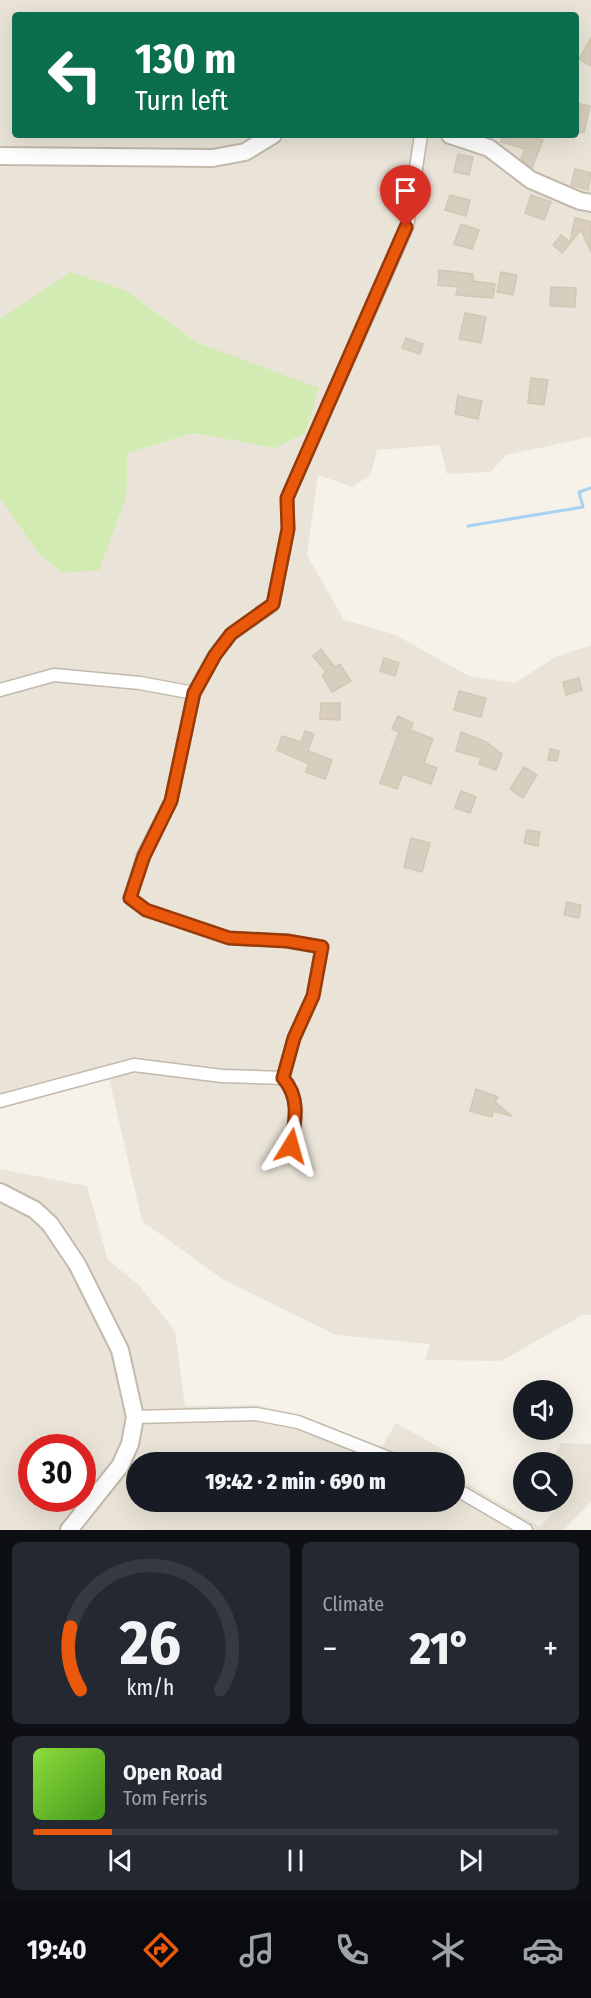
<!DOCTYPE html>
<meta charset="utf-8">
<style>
:root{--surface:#171b24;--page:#242831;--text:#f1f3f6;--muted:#9ea1a6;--line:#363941;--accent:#ea580c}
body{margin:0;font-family:"Fira Sans Condensed",sans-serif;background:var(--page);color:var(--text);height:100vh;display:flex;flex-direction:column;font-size:22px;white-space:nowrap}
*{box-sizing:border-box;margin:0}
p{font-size:20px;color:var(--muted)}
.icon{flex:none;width:33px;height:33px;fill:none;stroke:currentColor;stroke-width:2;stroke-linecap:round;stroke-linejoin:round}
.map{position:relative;height:1530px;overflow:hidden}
.details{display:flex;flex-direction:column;gap:12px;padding:12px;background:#0d0f14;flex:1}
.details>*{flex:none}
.top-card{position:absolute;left:12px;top:12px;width:567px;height:126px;border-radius:6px;box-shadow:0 6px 24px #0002;background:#0b6e4f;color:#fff;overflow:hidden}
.fabs{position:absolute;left:513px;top:1380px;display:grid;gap:12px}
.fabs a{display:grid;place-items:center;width:60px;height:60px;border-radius:50%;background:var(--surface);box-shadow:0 6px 24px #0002;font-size:30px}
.speed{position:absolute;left:18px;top:1434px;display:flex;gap:12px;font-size:30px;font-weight:700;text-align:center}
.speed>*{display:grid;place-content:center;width:78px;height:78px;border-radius:50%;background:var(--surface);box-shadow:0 6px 24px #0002;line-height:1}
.speed .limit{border:9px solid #d22;background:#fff;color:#111}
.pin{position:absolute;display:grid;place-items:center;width:51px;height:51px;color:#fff;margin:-62px -26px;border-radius:50% 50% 50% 0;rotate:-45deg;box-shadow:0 0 6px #0007}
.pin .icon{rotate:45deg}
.me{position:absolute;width:66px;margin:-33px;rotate:8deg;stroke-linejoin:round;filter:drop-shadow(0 0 4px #0008)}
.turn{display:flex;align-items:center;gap:21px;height:126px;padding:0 24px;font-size:27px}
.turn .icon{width:78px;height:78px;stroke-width:2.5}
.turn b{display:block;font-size:42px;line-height:51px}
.big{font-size:45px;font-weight:800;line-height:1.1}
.details .widget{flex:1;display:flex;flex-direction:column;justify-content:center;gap:9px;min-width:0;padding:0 21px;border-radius:9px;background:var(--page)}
.details .dial{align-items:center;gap:0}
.dial svg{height:156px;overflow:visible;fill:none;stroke:var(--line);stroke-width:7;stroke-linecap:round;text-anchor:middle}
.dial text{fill:var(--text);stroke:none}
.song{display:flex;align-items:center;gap:18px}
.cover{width:72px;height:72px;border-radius:9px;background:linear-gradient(135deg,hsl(90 70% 55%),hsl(100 70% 35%))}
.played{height:6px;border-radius:3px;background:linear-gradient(90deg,var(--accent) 15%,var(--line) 15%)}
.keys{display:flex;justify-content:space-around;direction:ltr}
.heat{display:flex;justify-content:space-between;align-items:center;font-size:33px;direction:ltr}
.details .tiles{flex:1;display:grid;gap:12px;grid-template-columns:1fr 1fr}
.widget:last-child{grid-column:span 2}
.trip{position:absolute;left:126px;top:1452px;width:339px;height:60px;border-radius:30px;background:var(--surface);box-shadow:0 6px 24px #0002;font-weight:800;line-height:60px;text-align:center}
.tabs{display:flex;height:96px;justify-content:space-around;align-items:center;background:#090b0e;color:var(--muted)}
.tabs .icon{width:42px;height:42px}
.tabs .selected{color:var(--accent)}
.tabs b{font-size:27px;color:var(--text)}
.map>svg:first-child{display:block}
.residential{fill:#eae4d8;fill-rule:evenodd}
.green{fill:#d1ebb2}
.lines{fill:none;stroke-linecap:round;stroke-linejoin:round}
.stream{stroke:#a6d3f3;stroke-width:3}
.building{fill:#d8cebf;stroke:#d3c7b2;stroke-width:1.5}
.minor-casing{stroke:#c2baac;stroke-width:15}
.tertiary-casing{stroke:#c2baac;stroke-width:20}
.minor{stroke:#fff;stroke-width:12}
.tertiary{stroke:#fff;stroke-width:16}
.route-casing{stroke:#983908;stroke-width:15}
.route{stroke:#ea580c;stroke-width:10}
</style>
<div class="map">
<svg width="591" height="1530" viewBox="0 0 591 1530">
<rect width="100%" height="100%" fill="#f6f2ea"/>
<!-- residential -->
<path class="residential" d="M0,0H591V437L506,455L491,472L447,474L440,445L377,450L371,474L353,487L318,475L307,555L344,620L394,634L469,676L515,683L555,657L591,645V1315H583L501,1361L425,1360L430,1344L336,1335L224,1280L142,1221L109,1078L0,1109V498L39,554L126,497L128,453L193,433L275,448L319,389L196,342L125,290L71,272L0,319ZM15,15H576V135H15Z
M0,1169L87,1186L108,1260L139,1285L175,1331L185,1406L256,1405L301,1415L381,1449L396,1423L451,1454L450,1462H136V1502H454L455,1476L540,1527L563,1501L562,1462H551L561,1443L591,1444V1502L563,1530H0ZM32,1448H82V1498H32Z"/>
<!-- green -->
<path class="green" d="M71,272L125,290L196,342L319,388L305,433L275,448L193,433L128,453L126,497L99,570L63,573L39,554L0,498V319Z"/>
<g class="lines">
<!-- stream -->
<path class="stream" d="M468,526L583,507L579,492L591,488"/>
</g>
<!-- building -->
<path class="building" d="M591,38V66L579,59Z
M576,103L590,106L584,133L576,131Z
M503,135H529L543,140L532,168L521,159L525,149L501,142Z
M458,154L473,157L469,175L454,172Z
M575,169L591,173L588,190L571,185Z
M450,195L470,200L466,216L445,210Z
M531,195L551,202L544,220L525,213Z
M575,218L591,222V252L581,230L562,253L553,245L561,235L570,242Z
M461,224L479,230L472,249L454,244Z
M439,270L473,274V281L495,284L493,298L456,295L458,287L438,285Z
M501,272L517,275L513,295L497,292Z
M551,287L576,288L575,307L550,306Z
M465,313L486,317L481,343L459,339Z
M406,338L423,344L420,354L402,348Z
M531,378L548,380L544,405L528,403Z
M458,396L482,401L478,419L455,414Z
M321,649L335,667L340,664L351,681L332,692L322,675L326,672L313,656Z
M384,658L399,663L395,676L380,671Z
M579,678L582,690L566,695L563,682Z
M459,691L486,698L481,717L454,710Z
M321,703H340V720L320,719Z
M398,716L413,723L410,730L433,739L424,763L437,768L431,784L403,774L397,789L380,783L399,732L392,729Z
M305,731L314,734L308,751L332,760L325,779L306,772L309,764L277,750L282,736L301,742Z
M461,732L486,742L502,754L496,770L479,764L481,758L456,751Z
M550,749L559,751L557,761L548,760Z
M524,767L537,775L523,798L510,789Z
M461,791L476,797L470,813L455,808Z
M527,830L540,832L538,846L524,843Z
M411,838L430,843L422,872L404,867Z
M567,902L581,905L579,918L564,915Z
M476,1089L498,1097L495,1102L512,1116L493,1111L492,1117L470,1111Z"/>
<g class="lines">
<defs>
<path id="minor" d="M0,690L54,675L140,683L194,693
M283,1078L294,1038L313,996L322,947L287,941L229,938L146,910L130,898L143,856L171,801L194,693L215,655L231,634L273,605L288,529L287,498L407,227L421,135
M0,1101L134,1065L222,1076L283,1078C301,1098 295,1122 291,1146
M135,1417L256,1414L298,1422L399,1462
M454,1488L526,1530"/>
<path id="tertiary" d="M450,135L489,148L531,180L580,201L591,203
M0,156L213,158L245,152L273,135
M0,1192L35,1210L50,1224L77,1264L120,1350L135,1417L130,1444L120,1466L69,1530"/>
</defs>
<!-- minor casing -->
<use href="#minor" class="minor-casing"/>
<!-- tertiary casing -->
<use href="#tertiary" class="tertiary-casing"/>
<!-- minor -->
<use href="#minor" class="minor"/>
<!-- tertiary -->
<use href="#tertiary" class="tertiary"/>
</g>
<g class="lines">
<defs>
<path id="route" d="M291,1146C295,1122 301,1098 283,1078L294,1038L313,996L322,947L287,941L229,938L146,910L130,898L144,856L171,801L194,693L215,655L231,634L273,604L288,529L287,498L406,227"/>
</defs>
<!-- route casing -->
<use href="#route" class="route-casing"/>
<!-- route -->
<use href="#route" class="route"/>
</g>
</svg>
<div class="fabs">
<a><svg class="icon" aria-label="sound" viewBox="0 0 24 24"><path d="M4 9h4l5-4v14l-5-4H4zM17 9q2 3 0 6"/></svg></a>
<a><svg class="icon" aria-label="search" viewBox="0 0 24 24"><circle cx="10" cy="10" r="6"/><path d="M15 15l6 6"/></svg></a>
</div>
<div class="speed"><div class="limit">30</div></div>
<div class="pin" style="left:406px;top:227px;background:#d93025"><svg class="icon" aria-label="arrive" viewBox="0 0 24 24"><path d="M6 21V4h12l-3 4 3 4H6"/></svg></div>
<svg class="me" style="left:291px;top:1146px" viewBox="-20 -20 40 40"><path d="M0-17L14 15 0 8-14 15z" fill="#ea580c" stroke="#fff" stroke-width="4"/></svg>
<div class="trip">19:42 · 2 min · 690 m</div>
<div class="top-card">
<div class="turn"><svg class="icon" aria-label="left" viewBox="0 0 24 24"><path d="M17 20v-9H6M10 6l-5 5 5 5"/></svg><div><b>130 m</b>Turn left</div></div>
</div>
</div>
<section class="details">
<div class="tiles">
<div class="widget dial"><svg viewBox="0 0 100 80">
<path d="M14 69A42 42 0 1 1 86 69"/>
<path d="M14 69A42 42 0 0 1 9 37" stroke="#ea580c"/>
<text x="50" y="56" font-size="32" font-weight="700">26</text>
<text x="50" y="72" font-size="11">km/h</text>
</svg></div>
<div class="widget"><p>Climate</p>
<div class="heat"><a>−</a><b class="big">21°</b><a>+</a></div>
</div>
<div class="widget">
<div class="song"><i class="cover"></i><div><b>Open Road</b><p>Tom Ferris</p></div></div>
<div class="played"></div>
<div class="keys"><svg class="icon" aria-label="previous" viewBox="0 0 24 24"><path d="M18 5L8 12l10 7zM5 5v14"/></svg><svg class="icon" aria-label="pause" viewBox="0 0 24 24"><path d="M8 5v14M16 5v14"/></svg><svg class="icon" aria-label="next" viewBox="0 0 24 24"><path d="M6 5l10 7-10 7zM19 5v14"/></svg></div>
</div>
</div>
</section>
<nav class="tabs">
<b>19:40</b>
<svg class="icon selected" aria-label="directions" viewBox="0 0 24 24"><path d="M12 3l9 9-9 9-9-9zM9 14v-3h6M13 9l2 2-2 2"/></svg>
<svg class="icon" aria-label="music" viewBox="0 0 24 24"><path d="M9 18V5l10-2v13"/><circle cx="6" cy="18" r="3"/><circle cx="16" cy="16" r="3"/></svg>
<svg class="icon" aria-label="phone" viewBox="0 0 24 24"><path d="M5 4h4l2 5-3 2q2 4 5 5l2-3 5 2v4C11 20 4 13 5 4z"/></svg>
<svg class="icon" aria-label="climate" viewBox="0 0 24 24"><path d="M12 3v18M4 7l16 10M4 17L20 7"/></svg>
<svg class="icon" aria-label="car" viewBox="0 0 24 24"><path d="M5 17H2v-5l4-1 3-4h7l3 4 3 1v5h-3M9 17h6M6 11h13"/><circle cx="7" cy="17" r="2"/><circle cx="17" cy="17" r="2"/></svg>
</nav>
